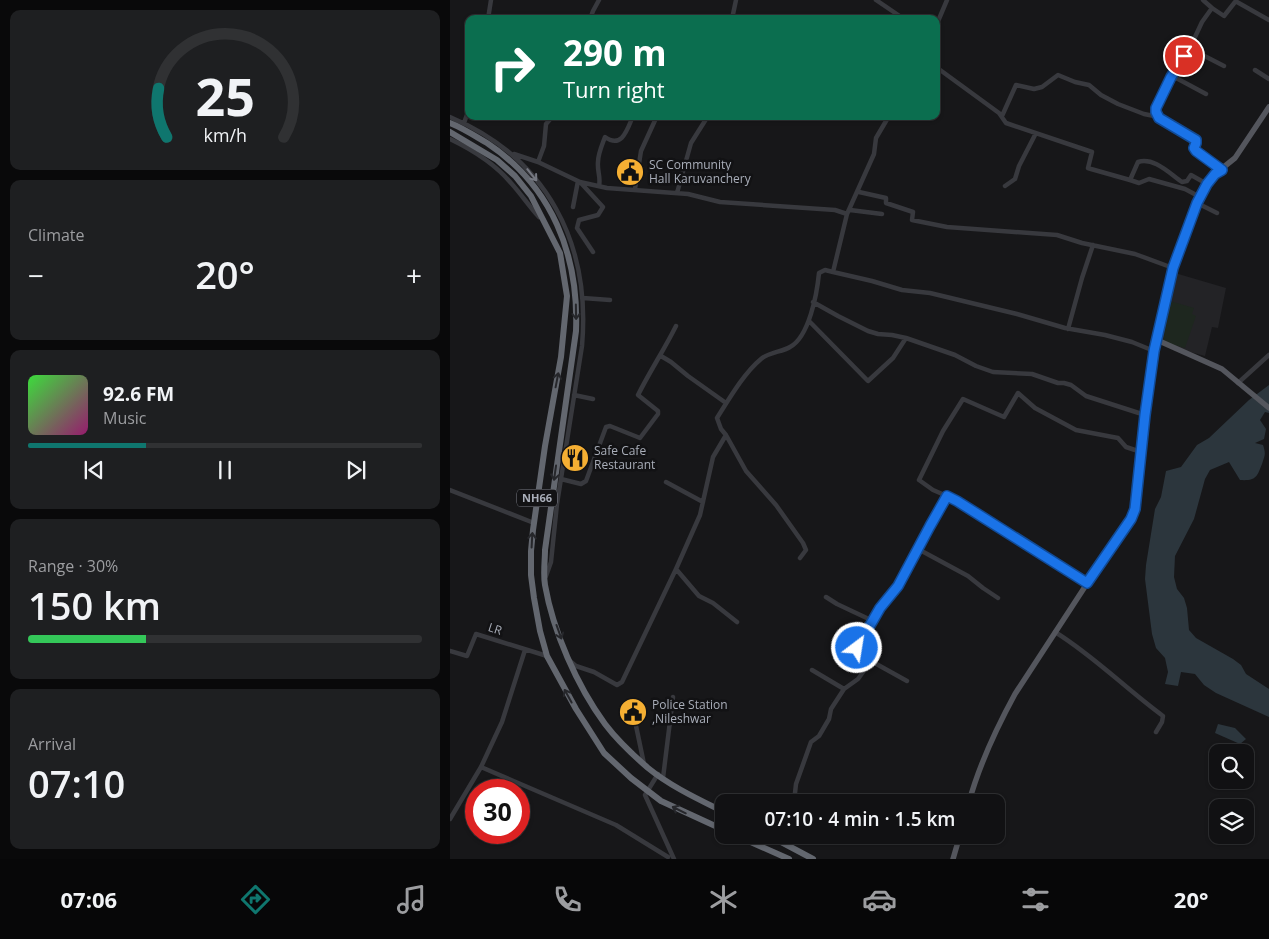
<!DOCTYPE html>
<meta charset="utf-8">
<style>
:root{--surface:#111113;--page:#1e1f21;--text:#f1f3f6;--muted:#9c9da0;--line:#303133;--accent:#0f766e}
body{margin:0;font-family:"Open Sans",sans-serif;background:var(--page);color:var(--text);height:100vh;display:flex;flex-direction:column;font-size:19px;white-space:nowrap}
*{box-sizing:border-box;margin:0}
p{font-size:16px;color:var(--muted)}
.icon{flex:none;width:28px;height:28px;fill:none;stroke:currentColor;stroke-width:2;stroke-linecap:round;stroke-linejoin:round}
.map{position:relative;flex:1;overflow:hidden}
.details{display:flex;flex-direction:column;gap:10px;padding:10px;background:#09090a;width:450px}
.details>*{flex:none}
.hud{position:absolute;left:15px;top:15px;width:475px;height:105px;border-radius:10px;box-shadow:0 1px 4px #0004,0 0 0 1px var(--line);background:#0b6e4f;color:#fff;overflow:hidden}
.tools{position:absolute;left:759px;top:744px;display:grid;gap:10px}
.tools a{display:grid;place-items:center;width:45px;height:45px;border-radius:10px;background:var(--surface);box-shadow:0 1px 4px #0004,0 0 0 1px var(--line);font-size:25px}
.speed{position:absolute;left:15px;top:779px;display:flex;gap:10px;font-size:25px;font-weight:700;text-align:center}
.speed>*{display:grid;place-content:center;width:65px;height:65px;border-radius:50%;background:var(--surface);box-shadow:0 1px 4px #0004,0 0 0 1px var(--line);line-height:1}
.speed .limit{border:8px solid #d22;background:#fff;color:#111}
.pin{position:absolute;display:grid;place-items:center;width:42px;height:42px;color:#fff;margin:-21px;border:2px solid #fff;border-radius:50%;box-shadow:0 1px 5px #0007}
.me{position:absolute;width:55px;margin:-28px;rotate:31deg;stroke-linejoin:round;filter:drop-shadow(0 0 4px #0008)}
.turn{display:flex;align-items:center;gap:18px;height:105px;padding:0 15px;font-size:22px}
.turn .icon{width:65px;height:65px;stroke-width:2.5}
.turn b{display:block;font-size:35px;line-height:42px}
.big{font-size:38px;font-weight:600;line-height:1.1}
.details .card{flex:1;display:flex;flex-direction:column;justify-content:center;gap:8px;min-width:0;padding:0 18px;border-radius:10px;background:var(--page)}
.details .dial{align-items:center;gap:0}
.dial svg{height:130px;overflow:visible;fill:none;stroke:var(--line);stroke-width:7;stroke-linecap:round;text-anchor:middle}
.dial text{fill:var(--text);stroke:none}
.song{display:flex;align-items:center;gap:15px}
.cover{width:60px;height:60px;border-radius:8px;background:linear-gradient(135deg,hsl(120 70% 55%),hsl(320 70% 35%))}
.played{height:5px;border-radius:2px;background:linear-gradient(90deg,var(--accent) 30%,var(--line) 30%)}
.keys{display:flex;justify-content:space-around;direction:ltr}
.heat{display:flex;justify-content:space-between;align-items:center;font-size:28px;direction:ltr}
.charge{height:8px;border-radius:4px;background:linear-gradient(90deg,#34c759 30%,var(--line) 0)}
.trip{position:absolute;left:265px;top:794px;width:290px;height:50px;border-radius:10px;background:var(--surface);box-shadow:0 1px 4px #0004,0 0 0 1px var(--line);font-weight:600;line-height:50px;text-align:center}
.tabs{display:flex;height:80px;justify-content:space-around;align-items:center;background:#070708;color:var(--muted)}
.tabs .icon{width:35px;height:35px}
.tabs .selected{color:var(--accent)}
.tabs b{font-size:22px;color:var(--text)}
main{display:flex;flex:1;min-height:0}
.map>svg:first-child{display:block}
.built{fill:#232326}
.green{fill:#1e271f}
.water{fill:#2c363d}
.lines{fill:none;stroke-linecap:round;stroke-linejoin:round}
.minor{stroke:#38393e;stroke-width:4.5}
.major{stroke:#54565d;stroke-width:5.5}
.highway{stroke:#63676f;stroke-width:6}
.oneway{stroke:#767982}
.oneway2{stroke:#26272b}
.route-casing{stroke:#114b97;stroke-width:12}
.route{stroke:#1a73e8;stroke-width:9}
.labels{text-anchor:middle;stroke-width:5;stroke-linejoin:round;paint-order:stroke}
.shield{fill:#121214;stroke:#7c7f88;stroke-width:1}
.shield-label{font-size:11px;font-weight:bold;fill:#a9aeb9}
.poi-label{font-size:12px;fill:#a9aeb9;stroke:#121214;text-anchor:start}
.street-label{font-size:12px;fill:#a9aeb9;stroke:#121214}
</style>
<main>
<section class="details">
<div class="card dial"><svg viewBox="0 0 100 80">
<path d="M14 69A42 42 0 1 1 86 69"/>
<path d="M14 69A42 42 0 0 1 9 39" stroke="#0f766e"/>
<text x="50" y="56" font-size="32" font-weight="700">25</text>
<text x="50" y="72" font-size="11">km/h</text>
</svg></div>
<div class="card"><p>Climate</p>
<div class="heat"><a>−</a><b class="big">20°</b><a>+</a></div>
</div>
<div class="card">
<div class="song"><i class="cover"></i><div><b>92.6 FM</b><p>Music</p></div></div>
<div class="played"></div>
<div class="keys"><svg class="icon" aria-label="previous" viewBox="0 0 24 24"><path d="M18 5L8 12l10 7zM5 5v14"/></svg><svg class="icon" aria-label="pause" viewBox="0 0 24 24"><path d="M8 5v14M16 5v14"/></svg><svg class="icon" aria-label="next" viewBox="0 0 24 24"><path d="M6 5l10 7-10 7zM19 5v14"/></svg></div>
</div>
<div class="card"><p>Range · 30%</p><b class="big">150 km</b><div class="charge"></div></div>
<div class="card"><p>Arrival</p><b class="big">07:10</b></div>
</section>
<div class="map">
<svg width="819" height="859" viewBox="0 0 819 859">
<rect width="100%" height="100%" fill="#171719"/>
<!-- built -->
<path class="built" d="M725,273L776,288L768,328L762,327L755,356L710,344Z"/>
<!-- green -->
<path class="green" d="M720,301L744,308L742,314L746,316L735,348L713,342Z"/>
<!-- water -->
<path class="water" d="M819,385V413L815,412L810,420L816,429L814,439L805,443L813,445C816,454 815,455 812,464C807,477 806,481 790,480L779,462L760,470L755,479L744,519L725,556L724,577L727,589L734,598L737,608L739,630L746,638L783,659L791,665L796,674L819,689V717L766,693L754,685L745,674L731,672L728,686L715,684L718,672L715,658L706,648L702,634L695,579L696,565L705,509L711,497L716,471L731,467L747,445L759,438L799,400Z
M768,724L785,728L796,739L790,744L765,733Z"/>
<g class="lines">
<!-- minor -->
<path class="minor" d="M426,0L454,19
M753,0L762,8L752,22L738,52L730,61L721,77L706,108L705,112L709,117L745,140L747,143L744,148C751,157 763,163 772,170
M762,8L774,16L785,2H787L819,20
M38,19L41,0
M140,19L143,11L149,0
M282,19L286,0
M486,26L497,0
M739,48L774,66
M486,67L549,113L556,123L642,152L638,168L641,169L680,180L688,162C704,157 719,173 732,182L737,181L741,175L757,184
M805,70L819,79
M721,77L728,79L756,94
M552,116L566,85L584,89L592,87L608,75L625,82L639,85L651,95L668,104L694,114L709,117
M0,117C97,158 141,243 132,346L107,504L101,562L96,576
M14,123L19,109
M0,139C23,150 45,164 61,183C71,194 79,206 89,217
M64,154L88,162L130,182L153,207L148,215L129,220L127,228L143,252
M88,162L94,146L96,124L103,116
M680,180L689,183L699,179L735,189L750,197
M130,182L157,188L238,194L270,202L385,210L397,214
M149,186C151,177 147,171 148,162C148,154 152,145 155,137C172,149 177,130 183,116
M555,186L565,179L569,166L586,133
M185,189L191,151L207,116
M409,192L436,198V203L463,212L462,220L497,227L607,235L632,243L685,254L723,268
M227,193L241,143L258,116
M747,203L767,213
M123,207L128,181
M400,210L432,214
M383,272L422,281L452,290L480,293L567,314L615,328L655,335L682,342L704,351
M133,298L160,300
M363,302L388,316L418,331L428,334L442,335L456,338L505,355L526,366L543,372L582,374L608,383H614L621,385L636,396L695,415
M359,321L418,381L443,358L456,338
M618,329L632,278L643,245
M211,356L221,362L238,376L276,403
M788,383L819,355
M124,395L143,399
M276,435L296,471L326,505L353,543L356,550L350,558
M111,479L131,484L136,481L156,427L160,426L190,438L208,414V411L188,395C200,371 214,350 226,326
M216,482L253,502
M0,490L84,523
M497,496L483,490L469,480L493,431L513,399L554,417L568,393L585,408L626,430L668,438L676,447L691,452
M468,549L518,576L533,588L548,598
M226,569L249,596L263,603L287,622
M376,597L387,604L423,621
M605,632C644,656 676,689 713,716L712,722L706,732
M0,651L17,656L26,634L97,656
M120,661L126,666L144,672L167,685L172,682L226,569L250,515L263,457L276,435L271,429L267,418C279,399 294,373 311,359C319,352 332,352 340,347C359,337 367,294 369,273L375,270L383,272L397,214L424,154L426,138L439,116
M421,661L457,681
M362,670L394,689
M185,721L194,764
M31,767L166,825L218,857
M208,774L195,795L224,859
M213,778L223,697
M344,802L346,784L361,742L369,736L379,719L381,709L394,689L408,679L421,661L408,651L407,646L430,608L448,586L479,526L497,496L507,501L637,583
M0,819L31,767L52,722L75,650
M334,843L336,835"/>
<!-- major -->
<path class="major" d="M707,340L772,369L819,408
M519,802C529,766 547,727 565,694L683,513L695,415L704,351L723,268L747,203L757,184L765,174L785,158L819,107
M503,859L510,835"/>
<!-- highway -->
<path class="highway" d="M0,123C13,128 25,136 37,143C102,186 129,255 126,331L95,550C95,561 93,574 95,585C103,631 127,686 155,724C167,740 183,755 198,768C220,786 248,799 274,812
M0,132L47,160L65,176L81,196L110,253L117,296L111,357L95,446L83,530L81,551V575L84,598L90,631L97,656L126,709L154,753L181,778L211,801L274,830
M285,835L339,859
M318,835L363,859"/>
</g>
<!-- one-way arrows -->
<defs><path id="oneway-shaft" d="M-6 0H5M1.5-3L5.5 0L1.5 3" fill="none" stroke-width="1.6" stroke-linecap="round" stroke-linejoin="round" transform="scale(1.25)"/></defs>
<use class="oneway" href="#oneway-shaft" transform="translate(82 175) rotate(51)"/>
<g class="oneway2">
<use href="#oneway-shaft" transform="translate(126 312) rotate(89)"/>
<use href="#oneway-shaft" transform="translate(107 380) rotate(-79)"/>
<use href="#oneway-shaft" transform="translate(105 473) rotate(98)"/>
<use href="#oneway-shaft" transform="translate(82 540) rotate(-87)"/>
<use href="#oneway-shaft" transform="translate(109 632) rotate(70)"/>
<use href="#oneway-shaft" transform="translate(118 696) rotate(-119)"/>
<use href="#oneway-shaft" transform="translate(229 810) rotate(-154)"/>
</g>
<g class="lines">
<defs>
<path id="route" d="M407,648L430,608L448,586L480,526L497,496L507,501L637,583L681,519L685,509L695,415L704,351L723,268L747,203L757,184L765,174L772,170L746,151L744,148L746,143V140L709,118L706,112V108L721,77L734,56"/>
</defs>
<!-- route casing -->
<use href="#route" class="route-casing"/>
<!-- route -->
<use href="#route" class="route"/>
</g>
<!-- icons -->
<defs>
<symbol id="civic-disc" viewBox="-11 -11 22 22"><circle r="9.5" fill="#f5af33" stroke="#121214"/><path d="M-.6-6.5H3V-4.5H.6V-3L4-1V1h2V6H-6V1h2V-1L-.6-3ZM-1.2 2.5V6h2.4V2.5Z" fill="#111"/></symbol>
<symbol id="restaurant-disc" viewBox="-11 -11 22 22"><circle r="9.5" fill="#f5af33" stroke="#121214"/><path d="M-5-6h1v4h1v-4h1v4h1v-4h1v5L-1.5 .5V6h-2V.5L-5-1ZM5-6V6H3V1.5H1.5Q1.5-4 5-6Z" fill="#111"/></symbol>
</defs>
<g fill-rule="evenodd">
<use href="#civic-disc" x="164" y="156" width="32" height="32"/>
<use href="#restaurant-disc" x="109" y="442" width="32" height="32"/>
<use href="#civic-disc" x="167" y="696" width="32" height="32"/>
</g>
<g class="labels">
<!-- shield labels -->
<rect class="shield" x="67" y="489.5" width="40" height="17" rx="4"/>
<g class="shield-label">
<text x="87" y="502">NH66</text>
</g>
<!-- poi labels -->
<g class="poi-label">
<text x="199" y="169">SC Community<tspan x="199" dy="14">Hall Karuvanchery</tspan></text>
<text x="144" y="455">Safe Cafe<tspan x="144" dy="14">Restaurant</tspan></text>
<text x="202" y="709">Police Station<tspan x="202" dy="14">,Nileshwar</tspan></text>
</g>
<!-- street labels -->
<g class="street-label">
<text transform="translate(45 629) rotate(18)" y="4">LR</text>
</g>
</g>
</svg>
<div class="tools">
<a><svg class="icon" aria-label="search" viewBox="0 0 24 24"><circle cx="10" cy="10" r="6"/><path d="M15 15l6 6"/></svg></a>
<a><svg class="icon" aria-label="layers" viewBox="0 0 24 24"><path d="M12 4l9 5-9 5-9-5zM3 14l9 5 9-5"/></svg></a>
</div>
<div class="speed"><div class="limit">30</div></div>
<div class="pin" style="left:734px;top:56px;background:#d93025"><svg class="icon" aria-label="arrive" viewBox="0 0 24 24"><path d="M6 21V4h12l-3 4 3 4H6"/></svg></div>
<svg class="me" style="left:407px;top:648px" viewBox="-20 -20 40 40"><circle r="17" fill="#1a73e8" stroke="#fff" stroke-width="3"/><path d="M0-11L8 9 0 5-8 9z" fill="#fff"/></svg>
<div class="trip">07:10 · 4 min · 1.5 km</div>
<div class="hud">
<div class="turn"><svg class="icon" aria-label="right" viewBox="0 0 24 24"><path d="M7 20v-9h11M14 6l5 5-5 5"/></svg><div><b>290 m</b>Turn right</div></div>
</div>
</div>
</main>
<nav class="tabs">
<b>07:06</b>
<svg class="icon selected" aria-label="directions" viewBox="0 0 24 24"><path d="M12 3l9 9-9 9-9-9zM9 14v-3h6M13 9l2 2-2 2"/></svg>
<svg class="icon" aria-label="music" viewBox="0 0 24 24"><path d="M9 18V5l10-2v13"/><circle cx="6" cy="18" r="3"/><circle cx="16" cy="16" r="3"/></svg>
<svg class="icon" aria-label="phone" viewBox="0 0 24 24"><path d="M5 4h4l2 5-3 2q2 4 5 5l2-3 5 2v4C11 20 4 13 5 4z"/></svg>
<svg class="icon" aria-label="climate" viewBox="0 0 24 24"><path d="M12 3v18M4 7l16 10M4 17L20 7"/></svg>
<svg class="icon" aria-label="car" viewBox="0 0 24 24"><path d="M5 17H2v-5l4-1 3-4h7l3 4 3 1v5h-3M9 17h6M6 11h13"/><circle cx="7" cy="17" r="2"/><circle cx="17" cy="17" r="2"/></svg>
<svg class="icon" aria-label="filters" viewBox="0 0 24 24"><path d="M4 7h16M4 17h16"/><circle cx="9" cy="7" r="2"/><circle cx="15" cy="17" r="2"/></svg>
<b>20°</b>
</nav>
